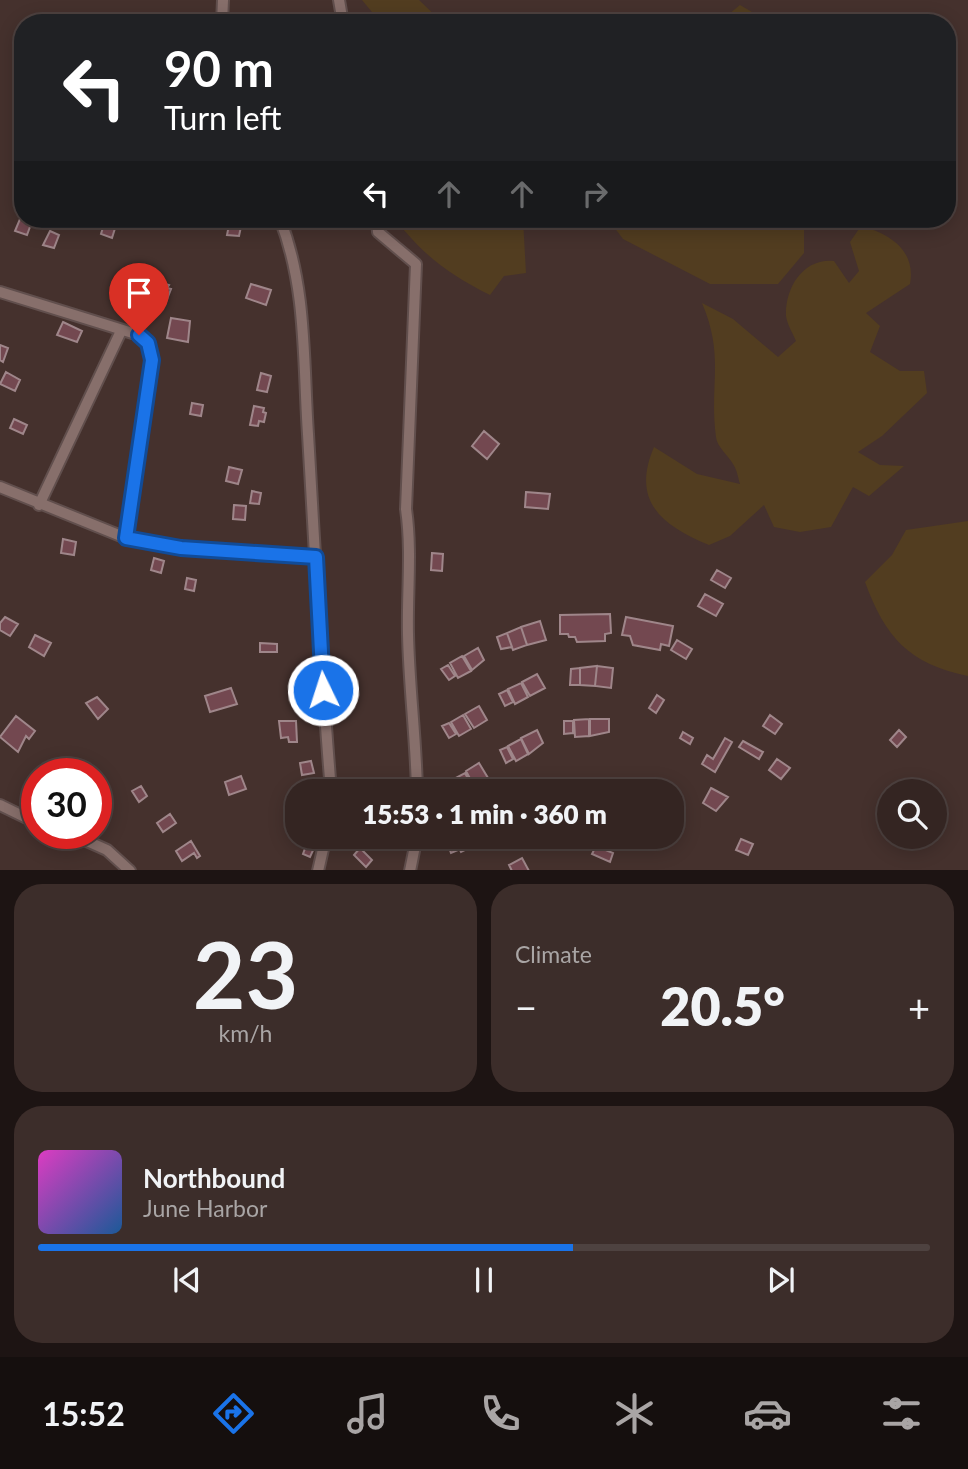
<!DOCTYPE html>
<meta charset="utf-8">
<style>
:root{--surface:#342522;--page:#3c2d2a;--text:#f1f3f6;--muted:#a9a5a5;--line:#4e4240;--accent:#1a73e8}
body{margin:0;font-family:Lato,sans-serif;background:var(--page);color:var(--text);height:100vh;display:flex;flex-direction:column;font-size:26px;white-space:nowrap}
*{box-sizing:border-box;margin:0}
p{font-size:23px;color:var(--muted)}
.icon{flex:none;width:38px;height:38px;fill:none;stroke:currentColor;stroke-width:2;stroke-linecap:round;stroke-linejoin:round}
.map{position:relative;height:870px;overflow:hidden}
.sheet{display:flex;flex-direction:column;gap:14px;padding:14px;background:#1d1413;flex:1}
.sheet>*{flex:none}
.guide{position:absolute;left:14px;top:14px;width:942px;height:214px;border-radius:28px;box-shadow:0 4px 18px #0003,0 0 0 2px var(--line);background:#202124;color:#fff;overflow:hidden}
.fabs{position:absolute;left:877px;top:779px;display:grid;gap:14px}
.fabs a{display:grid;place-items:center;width:70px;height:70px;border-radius:50%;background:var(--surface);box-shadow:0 4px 18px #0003,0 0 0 2px var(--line);font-size:35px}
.speed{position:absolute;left:21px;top:758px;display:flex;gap:14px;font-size:35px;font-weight:700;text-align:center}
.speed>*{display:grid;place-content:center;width:91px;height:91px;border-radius:50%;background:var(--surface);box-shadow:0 4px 18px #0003,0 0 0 2px var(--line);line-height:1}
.speed .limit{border:10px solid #d22;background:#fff;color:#111}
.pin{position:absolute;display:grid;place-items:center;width:60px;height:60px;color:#fff;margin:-72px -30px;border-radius:50% 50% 50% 0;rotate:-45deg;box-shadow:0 0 7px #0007}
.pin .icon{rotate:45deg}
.me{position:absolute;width:77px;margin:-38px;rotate:356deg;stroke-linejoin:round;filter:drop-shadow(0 0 5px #0008)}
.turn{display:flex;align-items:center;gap:24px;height:147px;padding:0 35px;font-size:32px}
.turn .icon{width:91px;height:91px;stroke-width:2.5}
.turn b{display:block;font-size:49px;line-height:60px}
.lanes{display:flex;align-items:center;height:66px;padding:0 35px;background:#0003;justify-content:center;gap:35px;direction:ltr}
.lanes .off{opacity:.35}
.big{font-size:52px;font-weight:800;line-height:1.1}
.sheet .card{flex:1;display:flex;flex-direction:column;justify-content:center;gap:10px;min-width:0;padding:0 24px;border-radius:28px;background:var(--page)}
.sheet .dial{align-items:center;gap:0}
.dial b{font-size:91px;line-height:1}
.song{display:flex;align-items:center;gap:21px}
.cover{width:84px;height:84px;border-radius:10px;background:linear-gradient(135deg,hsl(310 70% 55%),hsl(210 70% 35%))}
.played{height:7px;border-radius:4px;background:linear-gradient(90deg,var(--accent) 60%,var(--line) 60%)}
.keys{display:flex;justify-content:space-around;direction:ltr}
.heat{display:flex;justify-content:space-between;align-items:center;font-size:38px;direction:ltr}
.sheet .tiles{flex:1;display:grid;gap:14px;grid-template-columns:1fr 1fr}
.card:last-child{grid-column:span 2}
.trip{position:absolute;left:285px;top:779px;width:399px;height:70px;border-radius:28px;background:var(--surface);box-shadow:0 4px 18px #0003,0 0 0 2px var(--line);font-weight:800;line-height:70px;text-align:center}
.tab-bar{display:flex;height:112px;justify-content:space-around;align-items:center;background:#150f0e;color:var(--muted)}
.tab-bar .icon{width:49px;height:49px}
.tab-bar .current{color:var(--accent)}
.tab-bar b{font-size:32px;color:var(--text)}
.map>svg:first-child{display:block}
.green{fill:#523d20}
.building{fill:#734850;stroke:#9f868a;stroke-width:2}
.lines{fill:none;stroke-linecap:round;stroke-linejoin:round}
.minor-casing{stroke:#614f4d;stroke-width:14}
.minor{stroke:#876f6b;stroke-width:10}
.route-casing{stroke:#114b97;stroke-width:18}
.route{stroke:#1a73e8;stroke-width:12}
</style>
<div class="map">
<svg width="968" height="871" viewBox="0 0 968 871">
<rect width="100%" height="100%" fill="#45312d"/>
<!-- green -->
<path class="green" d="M362,0H419L443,23H381Z
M740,5L771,23H718Z
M395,219H523L526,273L504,276L490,295C448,274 424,256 395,219Z
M608,219H821L804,228V253L778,284H710L623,239Z
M861,226C891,234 916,251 910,284L866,313L880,326L870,352L900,371H924L927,393L882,436L858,452L880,465L904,466L869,496L853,487L831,527L800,532L774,527L764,505L730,536L709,545C661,525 631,501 654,447L697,474L740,484C738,477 737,470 733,464C728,455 717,447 716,437C709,384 725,357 702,303L733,319L778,357L796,341C793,334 787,324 786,316C785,288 803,258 834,261L849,283L859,271L850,242Z
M968,521V676C909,664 885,637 865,582L892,555L906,530Z"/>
<!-- building -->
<path class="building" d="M20,219L31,224L27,235L15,231Z
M230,220L242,222L239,236L227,235Z
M105,221L116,225L112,238L101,234Z
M50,231L59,235L54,248L43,245Z
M159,282L169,285L167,288L171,289L166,302L161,300L160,304L151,302Z
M251,284L271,290L266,305L246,298Z
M171,318L190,321L188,342L167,338Z
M63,322L82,331L77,342L57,335Z
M0,345L8,348L3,362L0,360Z
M6,372L20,380L15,391L0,384Z
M261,373L271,376L267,392L257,390Z
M192,403L203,405L201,416L190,414Z
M254,406L264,408L263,412L266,413L264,422L259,421L258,426L250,425Z
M14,419L27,425L23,434L10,428Z
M484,431L499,444L487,459L472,446Z
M229,467L242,470L238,484L226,481Z
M252,491L261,493L259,504L250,503Z
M526,492L550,494L548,509L525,507Z
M234,505L246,506L245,520L233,519Z
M63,539L76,542L74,555L61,553Z
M432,553L443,554L442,571L431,570Z
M154,558L164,561L161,573L151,570Z
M717,570L731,578L725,588L711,580Z
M187,578L196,580L194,591L185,589Z
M705,594L723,604L716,616L698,606Z
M610,614L611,633L605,634V641L577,642L575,637H569L568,634H560V615Z
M5,617L18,624L10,636L0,630V623Z
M626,617L673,626L669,646L661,644L660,650L633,645L630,636L622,635Z
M540,621L546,640L527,645L521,627Z
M521,627L527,645L513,650L507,633Z
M507,633L512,647L501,649L497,637Z
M35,635L51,643L44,656L29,647Z
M677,640L692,649L686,659L671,650Z
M260,643L277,644V652H260Z
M478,648L484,660L472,670L464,656Z
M462,656L471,671L458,678L450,663Z
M448,665L455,676L449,680L441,669Z
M597,666L595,686L580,685V668Z
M597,666L613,668L611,688L595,686Z
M580,668V685H570L571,669Z
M537,674L545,688L530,696L522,682Z
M521,683L528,697L515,704L508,689Z
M231,688L237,704L210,712L205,696Z
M507,690L513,702L505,706L499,694Z
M657,695L664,700L656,713L649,708Z
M97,697L108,709L98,719L86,703Z
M479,706L487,720L474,728L465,714Z
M463,715L471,729L459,736L451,722Z
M770,715L782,724L775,734L763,726Z
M16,716L35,731L29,739L26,736L18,752L0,737Z
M589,719V736L575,737L574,720Z
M590,719H609V732L590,736Z
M279,721H296L297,742H289L288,737L281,738Z
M564,721H573V733L564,734Z
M449,723L456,734L449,738L442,726Z
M537,730L543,743L529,754L521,738Z
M899,730L906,737L897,747L890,740Z
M683,732L693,738L690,744L680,738Z
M725,738L732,742L715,772L702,764L707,755L713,759Z
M521,739L528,754L516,761L508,746Z
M743,741L763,752L759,759L739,747Z
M507,747L513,759L506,763L500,750Z
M777,759L790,768L781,779L769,770Z
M311,761L314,773L302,775L300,763Z
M479,763L488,778L474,786L466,771Z
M465,773L473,788L458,791L452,780Z
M241,776L246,789L229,795L225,782Z
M141,786L147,796L139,802L132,791Z
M711,788L728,797L716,811L703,803Z
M170,814L176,823L163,832L157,823Z
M298,818V829L292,831L288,822Z
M453,836H468L473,846L461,852Z
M472,836H490L491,837L476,845Z
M452,839L458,850L451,853L447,842Z
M741,839L753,844L748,855L736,850Z
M191,841L200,856L197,858L194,853L182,861L176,851Z
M307,843L315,846L310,857L303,854Z
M596,846L613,853L610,862L592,854Z
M360,848L372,860L366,867L354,855Z
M522,858L529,871H512L509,865Z"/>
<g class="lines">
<defs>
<path id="minor" d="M339,0L343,23
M222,23L223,0
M280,219C307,288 303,361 308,434C315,553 321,672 331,791
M377,219L378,232L416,264L406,509C412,551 407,592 408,634C409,686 416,738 417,791
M0,292L139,335L148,343L152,360L126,538
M0,487L126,538L181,548L316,557
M39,505L121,331
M0,805L37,823
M69,833L107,850L130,871
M318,871L326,836
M410,871L417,836"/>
</defs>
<!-- minor casing -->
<use href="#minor" class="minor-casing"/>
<!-- minor -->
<use href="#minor" class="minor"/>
</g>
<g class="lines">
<defs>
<path id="route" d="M139,335L148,343L152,360L126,538L181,548L316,557L323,690"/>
</defs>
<!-- route casing -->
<use href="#route" class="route-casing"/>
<!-- route -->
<use href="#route" class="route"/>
</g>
</svg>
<div class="fabs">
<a><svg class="icon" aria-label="search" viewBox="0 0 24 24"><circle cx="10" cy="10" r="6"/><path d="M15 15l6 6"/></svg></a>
</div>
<div class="speed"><div class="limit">30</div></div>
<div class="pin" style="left:139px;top:335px;background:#d93025"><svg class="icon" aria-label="arrive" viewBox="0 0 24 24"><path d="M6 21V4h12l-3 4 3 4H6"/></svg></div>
<svg class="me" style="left:323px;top:690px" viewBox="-20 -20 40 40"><circle r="17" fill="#1a73e8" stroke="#fff" stroke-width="3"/><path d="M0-11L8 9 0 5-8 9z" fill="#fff"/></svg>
<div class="trip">15:53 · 1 min · 360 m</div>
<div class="guide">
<div class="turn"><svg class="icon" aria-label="left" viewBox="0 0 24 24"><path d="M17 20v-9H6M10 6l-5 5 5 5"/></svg><div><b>90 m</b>Turn left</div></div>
<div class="lanes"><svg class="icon" aria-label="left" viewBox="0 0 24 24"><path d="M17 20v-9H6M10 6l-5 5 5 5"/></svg><svg class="icon off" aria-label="ahead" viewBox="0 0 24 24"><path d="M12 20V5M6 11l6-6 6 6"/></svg><svg class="icon off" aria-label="ahead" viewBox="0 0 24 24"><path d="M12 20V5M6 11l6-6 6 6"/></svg><svg class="icon off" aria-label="right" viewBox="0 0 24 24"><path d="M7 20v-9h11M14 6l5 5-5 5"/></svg></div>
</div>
</div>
<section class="sheet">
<div class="tiles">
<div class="card dial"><b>23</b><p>km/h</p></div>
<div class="card"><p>Climate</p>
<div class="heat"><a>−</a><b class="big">20.5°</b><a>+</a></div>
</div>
<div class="card">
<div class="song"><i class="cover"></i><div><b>Northbound</b><p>June Harbor</p></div></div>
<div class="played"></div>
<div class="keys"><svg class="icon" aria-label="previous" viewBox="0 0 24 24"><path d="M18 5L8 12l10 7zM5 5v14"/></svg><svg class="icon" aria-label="pause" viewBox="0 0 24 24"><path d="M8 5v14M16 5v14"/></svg><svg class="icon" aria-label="next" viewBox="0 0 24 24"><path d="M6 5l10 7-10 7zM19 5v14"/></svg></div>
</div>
</div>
</section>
<nav class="tab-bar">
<b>15:52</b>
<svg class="icon current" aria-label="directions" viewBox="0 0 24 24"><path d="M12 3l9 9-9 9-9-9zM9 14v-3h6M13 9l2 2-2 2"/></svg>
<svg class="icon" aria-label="music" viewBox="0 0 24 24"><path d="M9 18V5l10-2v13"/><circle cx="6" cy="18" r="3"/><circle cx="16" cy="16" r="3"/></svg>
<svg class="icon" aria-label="phone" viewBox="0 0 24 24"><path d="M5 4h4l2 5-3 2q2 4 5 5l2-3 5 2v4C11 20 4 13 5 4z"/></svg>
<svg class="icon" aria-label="climate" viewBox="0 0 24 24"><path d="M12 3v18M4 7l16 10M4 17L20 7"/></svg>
<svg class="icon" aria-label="car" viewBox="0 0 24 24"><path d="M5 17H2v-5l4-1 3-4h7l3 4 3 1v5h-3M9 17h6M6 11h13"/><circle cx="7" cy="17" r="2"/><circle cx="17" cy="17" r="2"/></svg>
<svg class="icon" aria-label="filters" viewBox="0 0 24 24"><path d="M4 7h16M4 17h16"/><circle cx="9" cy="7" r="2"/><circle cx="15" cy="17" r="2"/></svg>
</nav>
